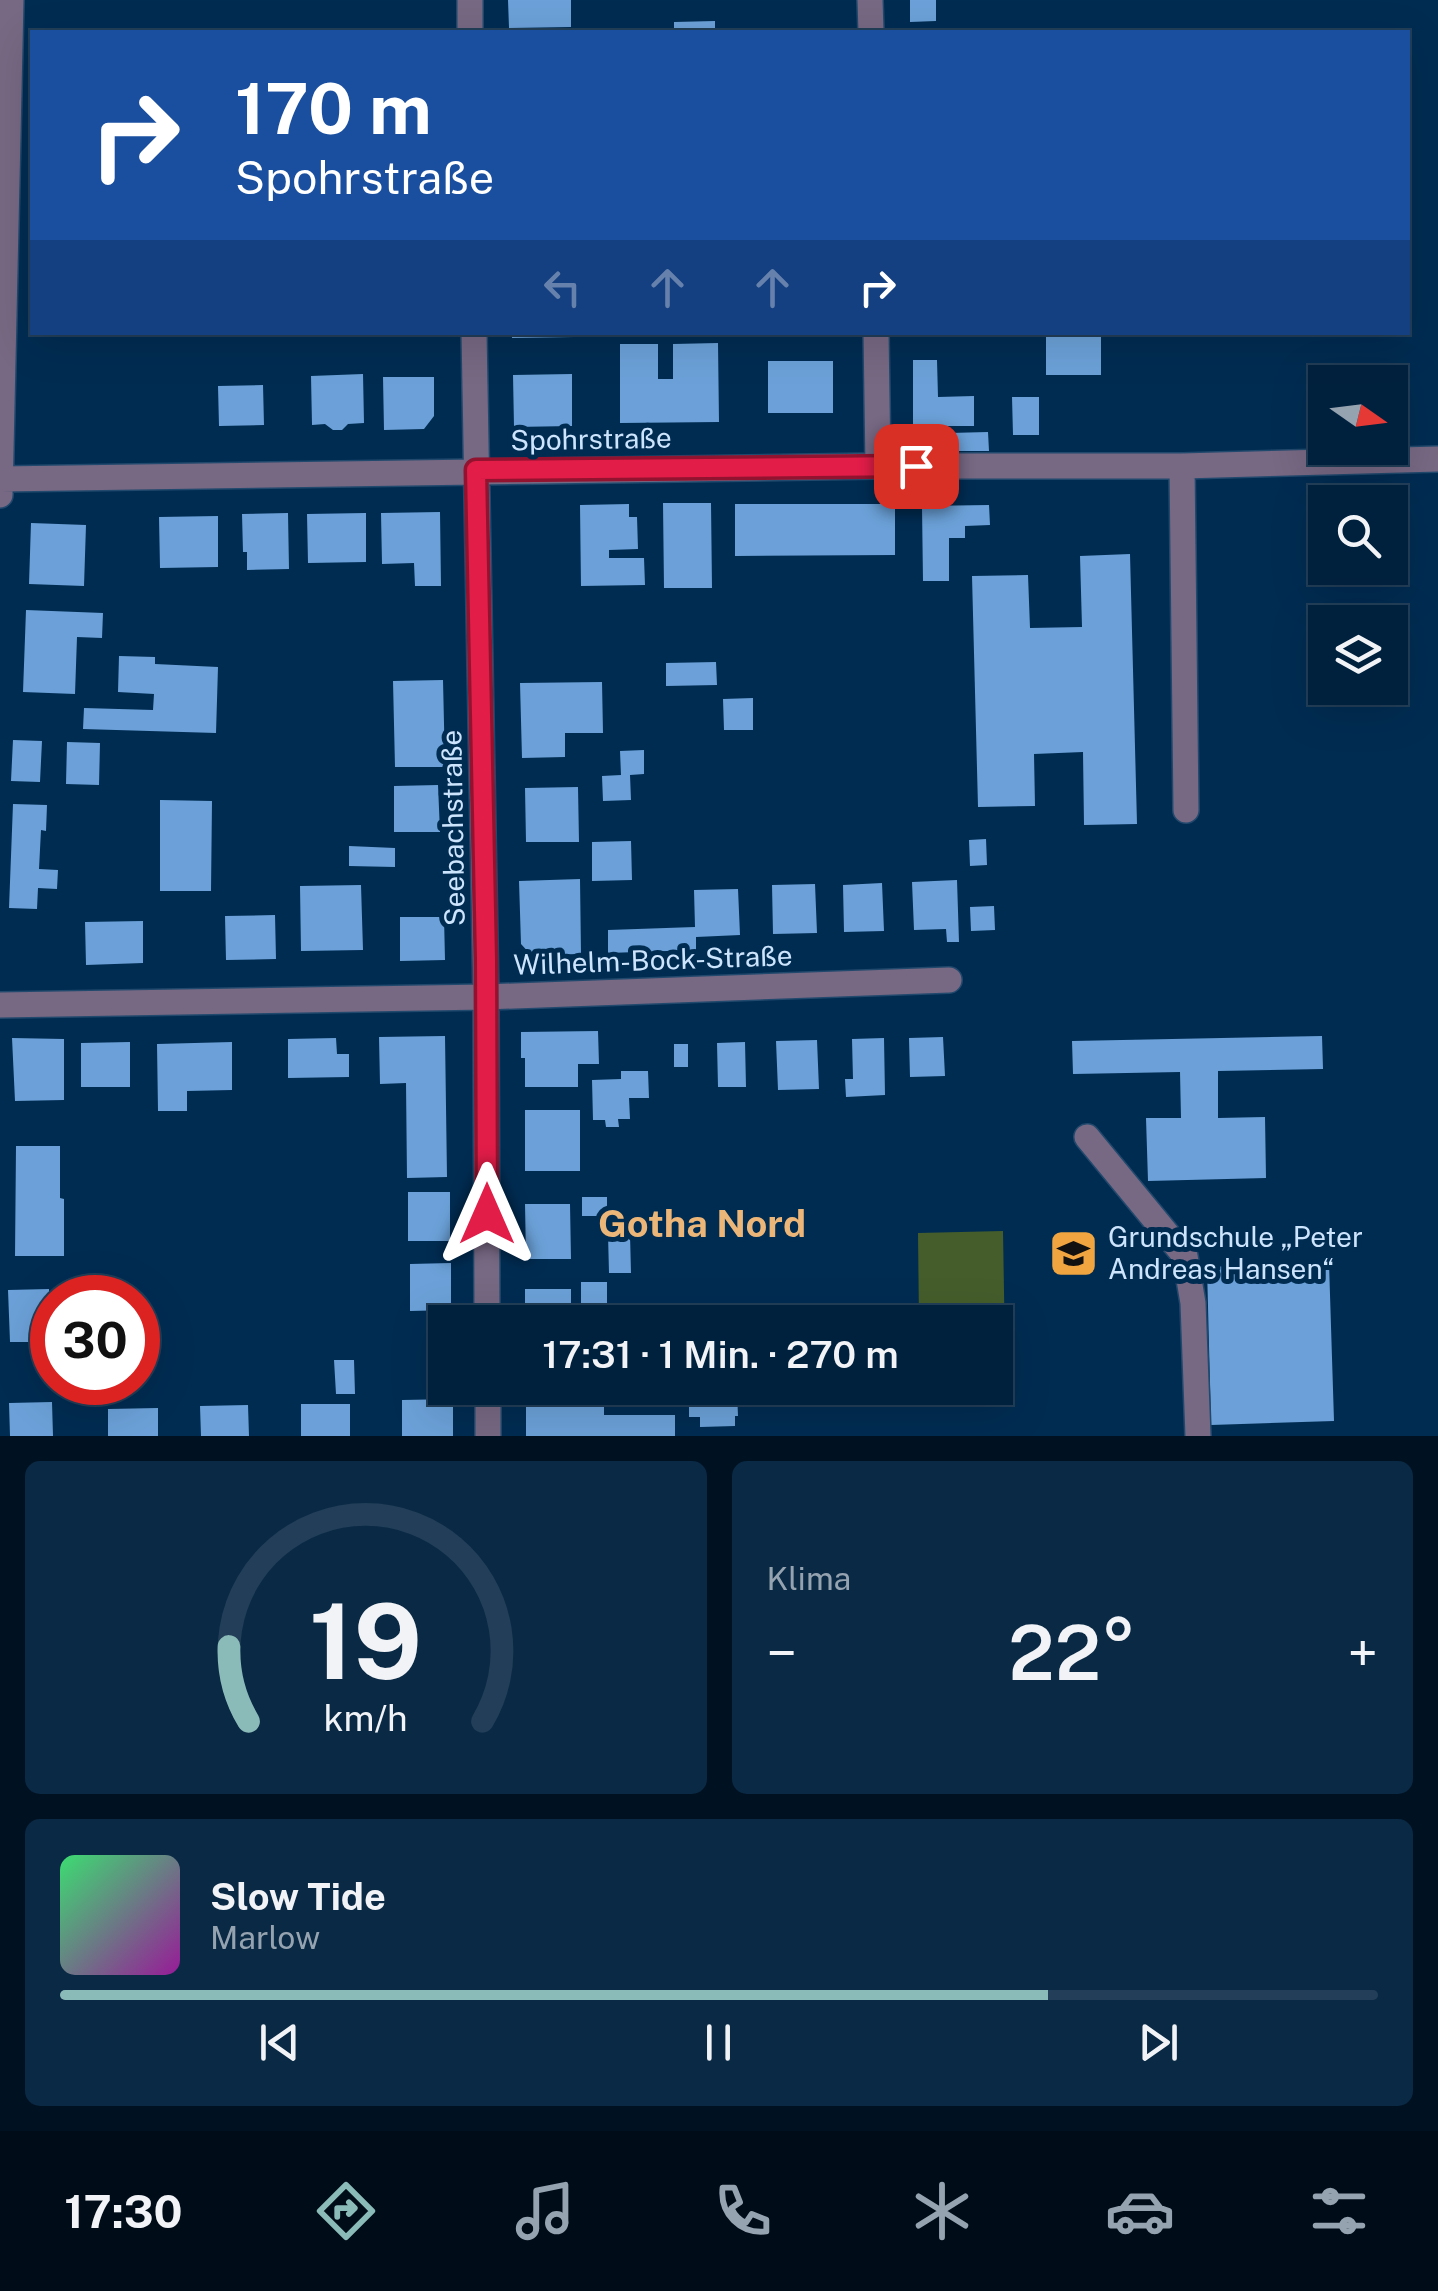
<!DOCTYPE html>
<html lang="de">
<meta charset="utf-8">
<style>
:root{--surface:#00213e;--page:#0a2945;--text:#f1f3f6;--muted:#95a3b0;--line:#223e58;--accent:#8bbbb9}
body{margin:0;font-family:"Public Sans",sans-serif;background:var(--page);color:var(--text);height:100vh;display:flex;flex-direction:column;font-size:38px;white-space:nowrap}
*{box-sizing:border-box;margin:0}
p{font-size:32px;color:var(--muted)}
.icon{flex:none;width:55px;height:55px;fill:none;stroke:currentColor;stroke-width:2;stroke-linecap:round;stroke-linejoin:round}
.map{position:relative;height:1436px;overflow:hidden}
.details{display:flex;flex-direction:column;gap:25px;padding:25px;background:#001222;flex:1}
.details>*{flex:none}
.top-card{position:absolute;left:30px;top:30px;width:1380px;height:305px;border-radius:0px;box-shadow:0 10px 40px #0002,0 0 0 2px var(--line);background:#1a4fa0;color:#fff;overflow:hidden}
.needle{width:65px;rotate:104deg}
.tools{position:absolute;left:1308px;top:365px;display:grid;gap:20px}
.tools a{display:grid;place-items:center;width:100px;height:100px;border-radius:0px;background:var(--surface);box-shadow:0 10px 40px #0002,0 0 0 2px var(--line);font-size:50px}
.speed{position:absolute;left:30px;top:1275px;display:flex;gap:20px;font-size:50px;font-weight:700;text-align:center}
.speed>*{display:grid;place-content:center;width:130px;height:130px;border-radius:50%;background:var(--surface);box-shadow:0 10px 40px #0002,0 0 0 2px var(--line);line-height:1}
.speed .limit{border:15px solid #d22;background:#fff;color:#111}
.pin{position:absolute;display:grid;place-items:center;width:85px;height:85px;color:#fff;margin:-42px;border-radius:20px;box-shadow:0 5px 15px #0006}
.me{position:absolute;width:110px;margin:-55px;rotate:0deg;stroke-linejoin:round;filter:drop-shadow(0 0 8px #0008)}
.turn{display:flex;align-items:center;gap:35px;height:210px;padding:0 40px;font-size:45px}
.turn .icon{width:130px;height:130px;stroke-width:2.5}
.turn b{display:block;font-size:70px;line-height:85px}
.lanes{display:flex;align-items:center;height:95px;padding:0 40px;background:#0003;justify-content:center;gap:50px;direction:ltr}
.lanes .off{opacity:.35}
.big{font-size:75px;font-weight:600;line-height:1.1}
.details .widget{flex:1;display:flex;flex-direction:column;justify-content:center;gap:15px;min-width:0;padding:0 35px;border-radius:15px;background:var(--page)}
.details .dial{align-items:center;gap:0}
.dial svg{height:260px;overflow:visible;fill:none;stroke:var(--line);stroke-width:7;stroke-linecap:round;text-anchor:middle}
.dial text{fill:var(--text);stroke:none}
.song{display:flex;align-items:center;gap:30px}
.cover{width:120px;height:120px;border-radius:15px;background:linear-gradient(135deg,hsl(140 70% 55%),hsl(300 70% 35%))}
.played{height:10px;border-radius:5px;background:linear-gradient(90deg,var(--accent) 75%,var(--line) 75%)}
.keys{display:flex;justify-content:space-around;direction:ltr}
.heat{display:flex;justify-content:space-between;align-items:center;font-size:55px;direction:ltr}
.details .tiles{flex:1;display:grid;gap:25px;grid-template-columns:1fr 1fr}
.widget:last-child{grid-column:span 2}
.trip{position:absolute;left:428px;top:1305px;width:585px;height:100px;border-radius:0px;background:var(--surface);box-shadow:0 10px 40px #0002,0 0 0 2px var(--line);font-weight:600;line-height:100px;text-align:center}
.tab-bar{display:flex;height:160px;justify-content:space-around;align-items:center;background:#000d19;color:var(--muted)}
.tab-bar .icon{width:70px;height:70px}
.tab-bar .on{color:var(--accent)}
.tab-bar b{font-size:45px;color:var(--text)}
.map>svg:first-child{display:block}
.green{fill:#455d2b}
.building{fill:#6ba1d8}
.lines{fill:none;stroke-linecap:round;stroke-linejoin:round}
.minor-casing{stroke:#21496d;stroke-width:28}
.minor{stroke:#776883;stroke-width:25}
.route-casing{stroke:#92132f;stroke-width:25}
.route{stroke:#e11d48;stroke-width:18}
.labels{text-anchor:middle;stroke-width:10;stroke-linejoin:round;paint-order:stroke}
.street-label{font-size:28px;fill:#cde4fd;stroke:#002c52}
.poi-label{font-size:28px;fill:#cde4fd;stroke:#002c52;text-anchor:start}
.district-label{font-size:38px;font-weight:bold;fill:#ebb678;stroke:#002c52}
</style>
<div class="map">
<svg width="1438" height="1436" viewBox="0 0 1438 1436">
<rect width="100%" height="100%" fill="#002c52"/>
<!-- green -->
<path class="green" d="M1003,1231L1005,1352H995V1322H919L918,1233Z"/>
<!-- building -->
<path class="building" d="M508,0H571V27L509,28Z
M910,0H936V21L910,22Z
M715,21V32H674V22Z
M512,332H573L574,337L512,338Z
M909,332H979V337H909Z
M1046,332H1101V375H1046Z
M718,343L719,422L620,423V344H658V379H673V344Z
M913,360H937L938,397L974,396V426H913Z
M768,361H833V413H768Z
M363,374L364,423L348,424L342,430H333L325,424L312,425L311,376Z
M572,374V426L514,427L513,375Z
M383,377H434V416L424,429L384,430Z
M263,385L264,425L219,426L218,386Z
M1012,397H1039V435H1013Z
M988,432L989,451H950L949,433Z
M663,503H711L712,588H664Z
M629,504V517H637L638,549L609,550V558H644L645,585L581,586L580,505Z
M735,504H895V555L735,556Z
M989,505L990,525L965,526V538H949V581H923L922,506Z
M440,512L441,586H415L414,563L382,564L381,513Z
M288,513L289,569L247,570V552H243L242,514Z
M366,513V562L308,563L307,514Z
M218,516V567L160,568L159,517Z
M31,523L86,525L84,586L29,584Z
M1130,554L1137,824L1084,825L1083,752L1034,754L1035,806L978,807L972,576L1028,575L1030,628L1082,627L1080,556Z
M26,610L103,613L102,638L77,637L75,694L23,692Z
M119,656L155,657V664L218,667L216,733L83,729L84,708L153,710L154,694L118,692Z
M716,662L717,685L666,686V663Z
M443,680L445,767H395L393,681Z
M602,682L603,733H565V757L522,758L520,683Z
M753,698V730H724L723,699Z
M13,740L42,741L40,782L11,781Z
M67,742L100,743L99,785L66,784Z
M644,750V774L630,775L631,800L603,801L602,776L621,775L620,751Z
M438,785L440,832H394V786Z
M578,787L579,842H526L525,788Z
M160,800L212,801L211,891H160Z
M13,804L47,805L46,831L41,830L39,869L58,870L57,889L38,888L37,909L9,908Z
M986,839L987,865L970,866L969,840Z
M631,841L632,880L592,881V842Z
M349,846L395,848V867L349,866Z
M580,879L581,954L531,955L521,944L519,881Z
M957,880L959,942H947L946,929L914,930L912,882Z
M882,883L884,931L844,932L843,885Z
M815,884L817,933L773,934L772,885Z
M361,885L363,950L301,951L300,886Z
M738,889L740,935L696,937V950L608,953V930L695,927L694,890Z
M994,906L995,930L971,931L970,907Z
M275,915L276,959L226,960L225,916Z
M400,917H444L445,960L400,961Z
M143,921V963L86,965L85,922Z
M598,1031L599,1064H578V1087H525V1058H521V1032Z
M445,1036L447,1177L407,1178L406,1083L380,1084L379,1037Z
M1322,1036L1323,1069L1218,1071V1118L1265,1117L1266,1178L1148,1181L1146,1118H1181L1180,1072L1073,1074L1072,1041Z
M943,1037L945,1076L910,1077L909,1038Z
M12,1038L64,1039V1100L15,1101Z
M336,1038L337,1054H349V1077L288,1078V1039Z
M884,1038L885,1095L846,1097L845,1079H853L852,1039Z
M817,1040L819,1089L778,1090L776,1041Z
M130,1042V1087H81V1043Z
M232,1042V1090L187,1091V1111H158L157,1044Z
M745,1042L746,1087H718L717,1043Z
M674,1044H688V1067H674Z
M621,1071H648L649,1098H629L630,1119H618L619,1127H606L605,1120H593L592,1080L621,1079Z
M525,1110H580V1171H525Z
M16,1146H60V1198L64,1199V1256H15Z
M408,1192H450V1241H408Z
M582,1197H607V1216H582Z
M525,1204H570L571,1259H526Z
M608,1234H630L631,1273H609Z
M451,1263V1310L410,1311V1264Z
M1329,1263L1334,1421L1211,1425L1207,1267Z
M581,1282H607V1312L581,1313Z
M49,1289L50,1342H10L8,1290Z
M525,1289H571V1322H525Z
M334,1360H354L355,1394H336Z
M526,1388H604V1415H675V1436H526Z
M699,1388H734V1391H737L738,1416H735V1426L700,1427V1417H689V1393L699,1392Z
M453,1399V1436H402V1400Z
M52,1402L53,1436H10L9,1403Z
M301,1404H350V1436H301Z
M248,1405L249,1436H201L200,1406Z
M158,1408V1436H108V1409Z"/>
<g class="lines">
<defs>
<path id="minor" d="M470,0V32
M870,0L871,32
M474,332L486,997L487,1322
M876,332L878,466
M1182,466L1186,810
M1,479L878,466H1182L1438,459
M0,495L11,0
M0,1005L486,997L949,980
M1087,1137L1185,1256L1193,1303L1198,1436
M488,1388V1436"/>
</defs>
<!-- minor casing -->
<use href="#minor" class="minor-casing"/>
<!-- minor -->
<use href="#minor" class="minor"/>
</g>
<g class="lines">
<defs>
<path id="route" d="M487,1214L486,959L476,470L916,466"/>
</defs>
<!-- route casing -->
<use href="#route" class="route-casing"/>
<!-- route -->
<use href="#route" class="route"/>
</g>
<!-- icons -->
<defs>
<symbol id="school-square" viewBox="-11 -11 22 22"><rect x="-9" y="-9" width="18" height="18" rx="4" fill="#f1a540" stroke="#002c52"/><path d="M0-5L7-2L0 1L-7-2ZM-4 1L0 2.5L4 1V4Q0 6-4 4Z" fill="#111"/></symbol>
</defs>
<g fill-rule="evenodd">
<use href="#school-square" x="1046" y="1226" width="55" height="55"/>
</g>
<g class="labels">
<!-- street labels -->
<g class="street-label">
<text transform="translate(591 439) rotate(-1)" y="10">Spohrstraße</text>
<text transform="translate(453 828) rotate(-91)" y="10">Seebachstraße</text>
<text transform="translate(653 960) rotate(-2)" y="10">Wilhelm-Bock-Straße</text>
</g>
<!-- poi labels -->
<g class="poi-label">
<text x="1108" y="1247">Grundschule „Peter<tspan x="1108" dy="32">Andreas Hansen“</tspan></text>
</g>
<!-- district labels -->
<g class="district-label">
<text x="702" y="1237">Gotha Nord</text>
</g>
</g>
</svg>
<div class="tools">
<a><svg class="needle" viewBox="-14 -14 28 28"><path d="M0-13l5 13h-10z" fill="#e53935"/><path d="M0 13l5-13h-10z" fill="#95a3b0"/></svg></a>
<a><svg class="icon" aria-label="search" viewBox="0 0 24 24"><circle cx="10" cy="10" r="6"/><path d="M15 15l6 6"/></svg></a>
<a><svg class="icon" aria-label="layers" viewBox="0 0 24 24"><path d="M12 4l9 5-9 5-9-5zM3 14l9 5 9-5"/></svg></a>
</div>
<div class="speed"><div class="limit">30</div></div>
<div class="pin" style="left:916px;top:466px;background:#d93025"><svg class="icon" aria-label="arrive" viewBox="0 0 24 24"><path d="M6 21V4h12l-3 4 3 4H6"/></svg></div>
<svg class="me" style="left:487px;top:1214px" viewBox="-20 -20 40 40"><path d="M0-17L14 15 0 8-14 15z" fill="#e11d48" stroke="#fff" stroke-width="4"/></svg>
<div class="trip">17:31 · 1 Min. · 270 m</div>
<div class="top-card">
<div class="turn"><svg class="icon" aria-label="right" viewBox="0 0 24 24"><path d="M7 20v-9h11M14 6l5 5-5 5"/></svg><div><b>170 m</b>Spohrstraße</div></div>
<div class="lanes"><svg class="icon off" aria-label="left" viewBox="0 0 24 24"><path d="M17 20v-9H6M10 6l-5 5 5 5"/></svg><svg class="icon off" aria-label="ahead" viewBox="0 0 24 24"><path d="M12 20V5M6 11l6-6 6 6"/></svg><svg class="icon off" aria-label="ahead" viewBox="0 0 24 24"><path d="M12 20V5M6 11l6-6 6 6"/></svg><svg class="icon" aria-label="right" viewBox="0 0 24 24"><path d="M7 20v-9h11M14 6l5 5-5 5"/></svg></div>
</div>
</div>
<section class="details">
<div class="tiles">
<div class="widget dial"><svg viewBox="0 0 100 80">
<path d="M14 69A42 42 0 1 1 86 69"/>
<path d="M14 69A42 42 0 0 1 8 46" stroke="#8bbbb9"/>
<text x="50" y="56" font-size="32" font-weight="700">19</text>
<text x="50" y="72" font-size="11">km/h</text>
</svg></div>
<div class="widget"><p>Klima</p>
<div class="heat"><a>−</a><b class="big">22°</b><a>+</a></div>
</div>
<div class="widget">
<div class="song"><i class="cover"></i><div><b>Slow Tide</b><p>Marlow</p></div></div>
<div class="played"></div>
<div class="keys"><svg class="icon" aria-label="previous" viewBox="0 0 24 24"><path d="M18 5L8 12l10 7zM5 5v14"/></svg><svg class="icon" aria-label="pause" viewBox="0 0 24 24"><path d="M8 5v14M16 5v14"/></svg><svg class="icon" aria-label="next" viewBox="0 0 24 24"><path d="M6 5l10 7-10 7zM19 5v14"/></svg></div>
</div>
</div>
</section>
<nav class="tab-bar">
<b>17:30</b>
<svg class="icon on" aria-label="directions" viewBox="0 0 24 24"><path d="M12 3l9 9-9 9-9-9zM9 14v-3h6M13 9l2 2-2 2"/></svg>
<svg class="icon" aria-label="music" viewBox="0 0 24 24"><path d="M9 18V5l10-2v13"/><circle cx="6" cy="18" r="3"/><circle cx="16" cy="16" r="3"/></svg>
<svg class="icon" aria-label="phone" viewBox="0 0 24 24"><path d="M5 4h4l2 5-3 2q2 4 5 5l2-3 5 2v4C11 20 4 13 5 4z"/></svg>
<svg class="icon" aria-label="climate" viewBox="0 0 24 24"><path d="M12 3v18M4 7l16 10M4 17L20 7"/></svg>
<svg class="icon" aria-label="car" viewBox="0 0 24 24"><path d="M5 17H2v-5l4-1 3-4h7l3 4 3 1v5h-3M9 17h6M6 11h13"/><circle cx="7" cy="17" r="2"/><circle cx="17" cy="17" r="2"/></svg>
<svg class="icon" aria-label="filters" viewBox="0 0 24 24"><path d="M4 7h16M4 17h16"/><circle cx="9" cy="7" r="2"/><circle cx="15" cy="17" r="2"/></svg>
</nav>
